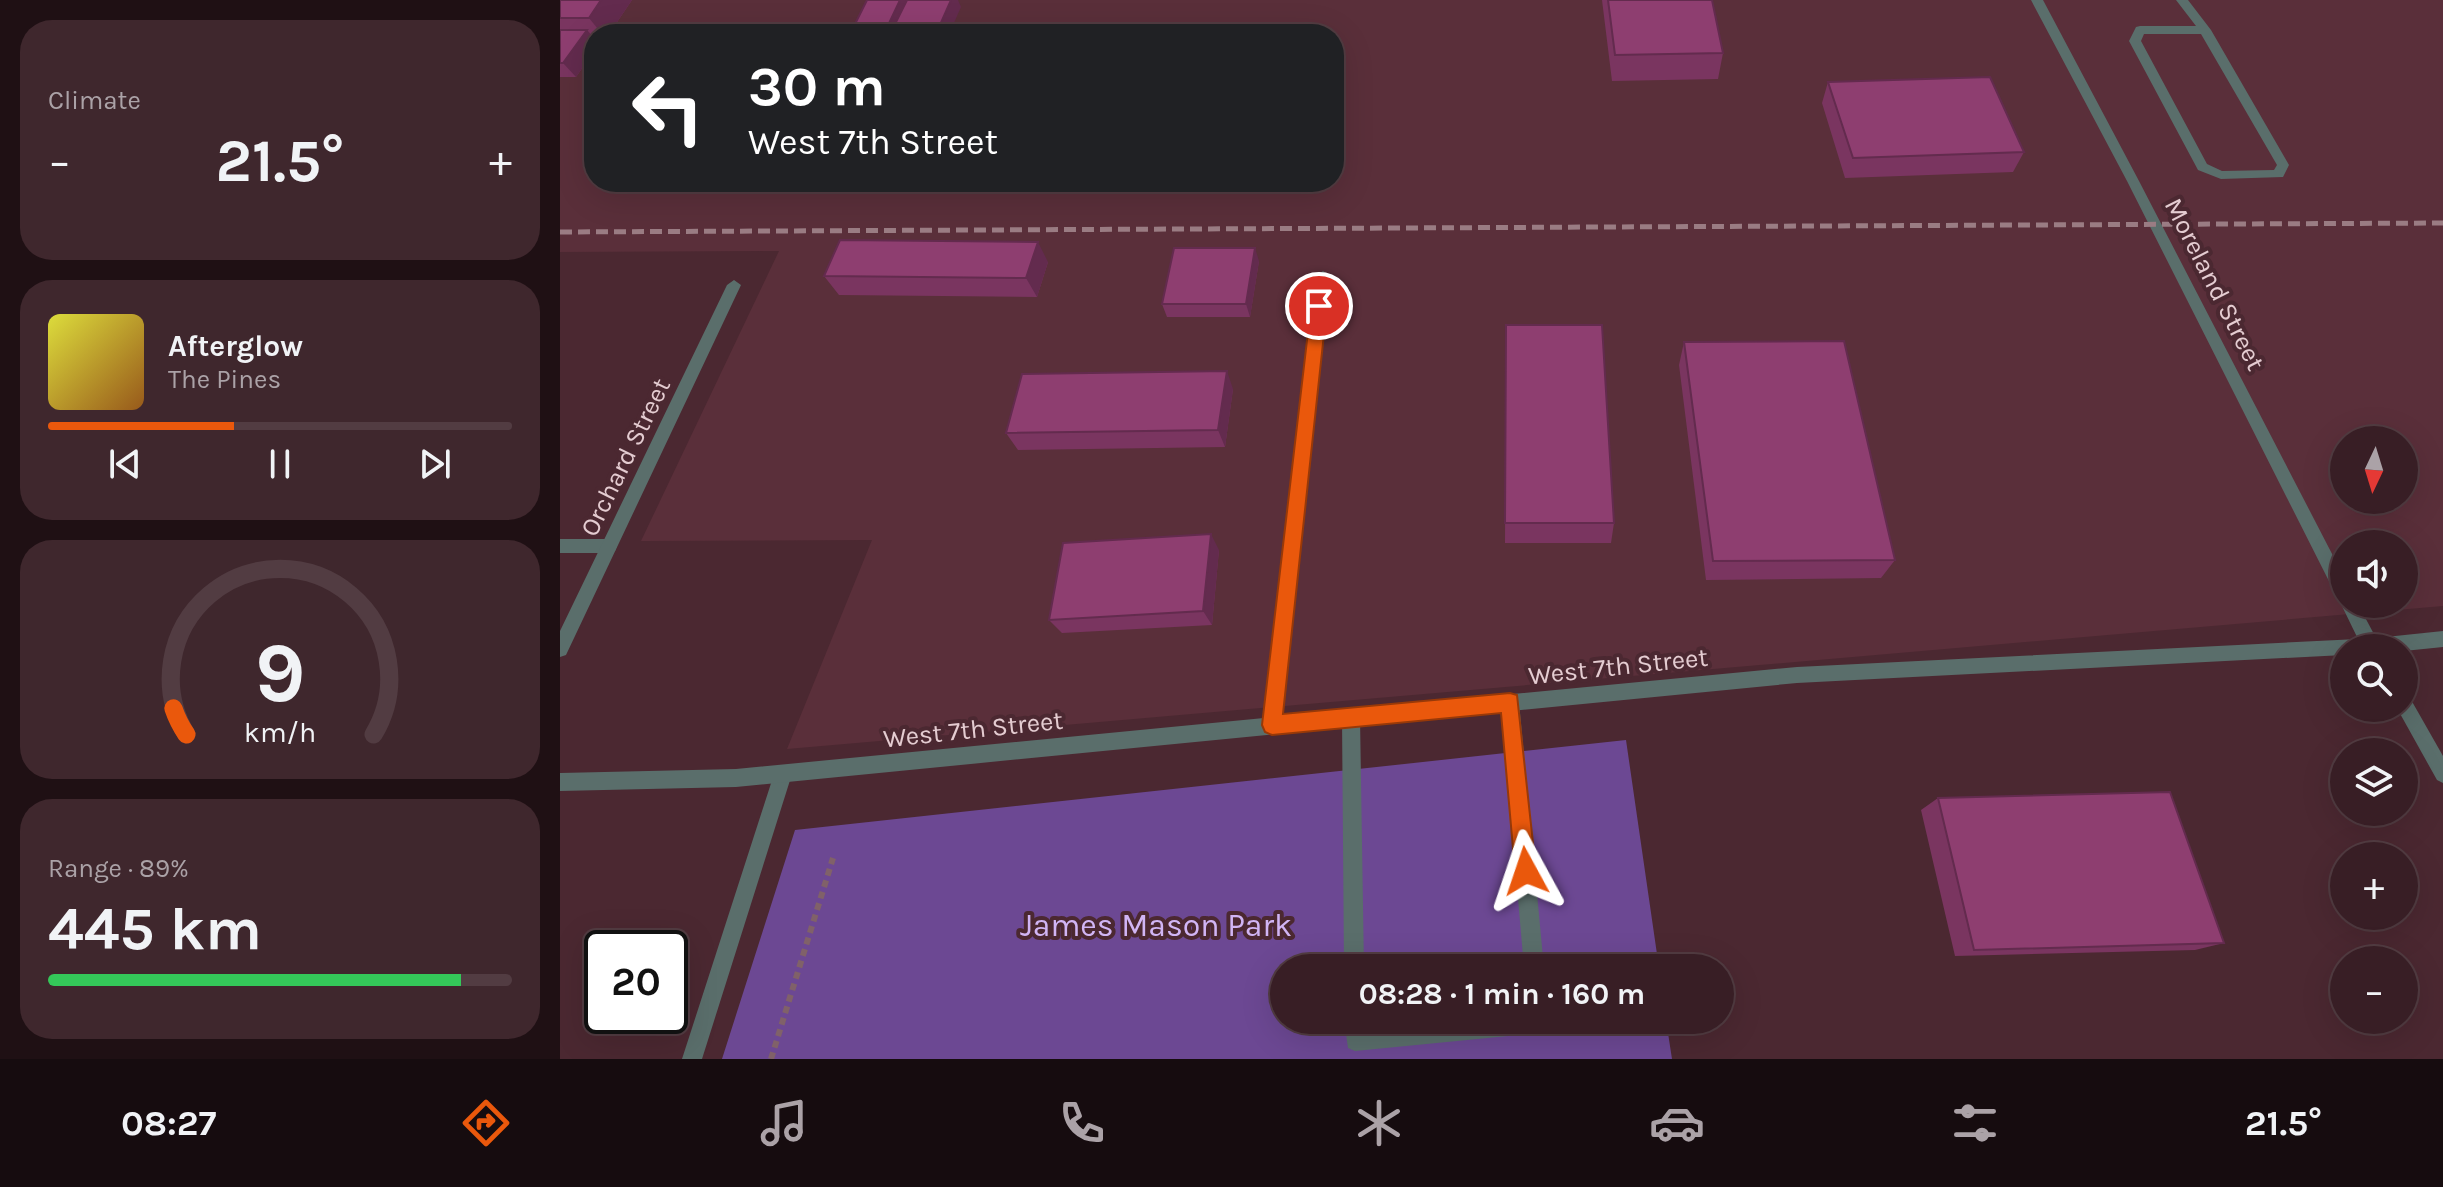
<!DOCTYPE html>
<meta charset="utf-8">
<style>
:root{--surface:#381e25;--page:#3f272d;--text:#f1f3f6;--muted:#aba2a7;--line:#523c42;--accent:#ea580c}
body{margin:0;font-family:Karla,sans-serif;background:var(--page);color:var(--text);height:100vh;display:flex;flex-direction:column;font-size:30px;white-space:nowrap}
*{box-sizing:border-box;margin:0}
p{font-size:26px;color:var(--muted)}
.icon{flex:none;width:44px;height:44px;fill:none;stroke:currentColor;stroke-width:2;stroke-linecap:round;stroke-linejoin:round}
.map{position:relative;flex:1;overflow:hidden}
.details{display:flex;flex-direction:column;gap:20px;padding:20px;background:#1f1014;width:560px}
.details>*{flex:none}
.hud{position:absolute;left:24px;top:24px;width:760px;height:168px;border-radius:32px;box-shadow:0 8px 32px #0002,0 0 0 2px var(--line);background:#202124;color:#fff;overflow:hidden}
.needle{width:52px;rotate:184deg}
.tools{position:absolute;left:1770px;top:426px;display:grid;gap:16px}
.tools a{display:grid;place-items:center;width:88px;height:88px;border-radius:50%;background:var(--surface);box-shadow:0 8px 32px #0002,0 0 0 2px var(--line);font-size:40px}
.speed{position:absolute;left:24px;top:930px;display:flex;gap:16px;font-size:40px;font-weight:700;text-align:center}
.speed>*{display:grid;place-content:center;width:104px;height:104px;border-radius:50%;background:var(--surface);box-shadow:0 8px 32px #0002,0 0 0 2px var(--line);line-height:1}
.speed .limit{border:4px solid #111;border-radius:12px;background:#fff;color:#111}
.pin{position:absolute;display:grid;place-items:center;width:68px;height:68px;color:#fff;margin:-34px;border:4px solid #fff;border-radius:50%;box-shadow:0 2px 8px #0007}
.me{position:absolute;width:88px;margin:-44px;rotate:355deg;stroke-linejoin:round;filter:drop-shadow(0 0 6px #0008)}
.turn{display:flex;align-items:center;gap:28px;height:168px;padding:0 32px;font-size:36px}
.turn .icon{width:104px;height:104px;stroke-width:2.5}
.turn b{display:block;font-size:56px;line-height:68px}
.big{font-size:60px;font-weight:700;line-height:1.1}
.details .tile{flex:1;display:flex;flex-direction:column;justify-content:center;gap:12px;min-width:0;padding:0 28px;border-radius:32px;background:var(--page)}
.details .dial{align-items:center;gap:0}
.dial svg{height:208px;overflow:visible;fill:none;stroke:var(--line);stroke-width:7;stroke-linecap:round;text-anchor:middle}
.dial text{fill:var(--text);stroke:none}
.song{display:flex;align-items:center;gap:24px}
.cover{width:96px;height:96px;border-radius:12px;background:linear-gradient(135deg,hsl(60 70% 55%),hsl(30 70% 35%))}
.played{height:8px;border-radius:4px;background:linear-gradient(90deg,var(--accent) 40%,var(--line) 40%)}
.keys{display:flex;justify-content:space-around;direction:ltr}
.heat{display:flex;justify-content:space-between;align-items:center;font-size:44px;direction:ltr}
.charge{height:12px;border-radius:6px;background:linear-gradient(90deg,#34c759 89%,var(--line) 0)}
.trip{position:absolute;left:710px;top:954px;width:464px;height:80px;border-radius:40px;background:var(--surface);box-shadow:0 8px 32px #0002,0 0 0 2px var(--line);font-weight:700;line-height:80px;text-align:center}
.tab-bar{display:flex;height:128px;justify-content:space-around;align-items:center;background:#160c0f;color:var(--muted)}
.tab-bar .icon{width:56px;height:56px}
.tab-bar .active{color:var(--accent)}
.tab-bar b{font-size:36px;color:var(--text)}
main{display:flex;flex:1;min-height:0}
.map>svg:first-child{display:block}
.built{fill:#5a2f3a;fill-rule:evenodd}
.green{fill:#6c4893}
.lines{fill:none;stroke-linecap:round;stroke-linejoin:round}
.path{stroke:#806169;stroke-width:6;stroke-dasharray:7 5;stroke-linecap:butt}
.lane{fill:#5a6e6b;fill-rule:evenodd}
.street{fill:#5a6e6b;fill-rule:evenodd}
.rail{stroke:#9a7c83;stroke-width:5;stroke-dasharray:12 6;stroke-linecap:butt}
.wall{fill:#7a3560}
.shaded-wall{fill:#632b4e}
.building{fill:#8e3e70;stroke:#632b4e;stroke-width:2}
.route{fill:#ea580c;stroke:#983908;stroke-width:2}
.labels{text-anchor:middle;stroke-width:8;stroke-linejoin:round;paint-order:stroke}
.street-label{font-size:26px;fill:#e4ccd1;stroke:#4b2831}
.near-park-label{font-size:32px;fill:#d1b5f5;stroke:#4b2831}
</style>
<main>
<section class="details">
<div class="tile"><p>Climate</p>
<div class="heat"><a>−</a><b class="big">21.5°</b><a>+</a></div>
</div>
<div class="tile">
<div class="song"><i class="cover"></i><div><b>Afterglow</b><p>The Pines</p></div></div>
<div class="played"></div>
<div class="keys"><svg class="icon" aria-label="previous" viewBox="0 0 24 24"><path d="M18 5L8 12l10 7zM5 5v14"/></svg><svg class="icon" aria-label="pause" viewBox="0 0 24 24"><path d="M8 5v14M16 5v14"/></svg><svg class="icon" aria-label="next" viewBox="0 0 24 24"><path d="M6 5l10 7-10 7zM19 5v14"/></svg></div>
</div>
<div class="tile dial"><svg viewBox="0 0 100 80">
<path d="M14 69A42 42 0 1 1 86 69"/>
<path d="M14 69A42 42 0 0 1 9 59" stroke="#ea580c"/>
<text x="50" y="56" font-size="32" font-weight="700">9</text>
<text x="50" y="72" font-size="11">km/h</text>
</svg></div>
<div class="tile"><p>Range · 89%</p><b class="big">445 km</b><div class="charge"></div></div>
</section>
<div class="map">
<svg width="1883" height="1059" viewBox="0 0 1883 1059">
<rect width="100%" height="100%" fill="#4b2831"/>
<!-- built -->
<path class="built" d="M0,0H1883V606L227,749L312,540L81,541L219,251L0,252ZM34,34H774V182H34ZM1784,440H1844V500H1784ZM1784,544H1844V604H1784Z"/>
<!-- green -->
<path class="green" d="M1066,740L1099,968H724V1020H1106L1112,1059H162L235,830Z"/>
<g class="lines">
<!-- path -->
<path class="path" d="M211,1059L273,858"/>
<!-- lane -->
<path class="lane" d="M1616,0H1628L1651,30L1729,165L1723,177L1661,179L1638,170L1569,41L1576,27L1580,26H1636ZM1584,34H1641L1717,165L1714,170L1662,171L1647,164L1581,41Z
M0,539H49L55,541L57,546L55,551L49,553H0Z
M950,694L956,696L959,702L984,968H964L941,702L944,696Z
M791,709L797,711L800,717L804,968H784L782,717L785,711Z
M223,765L229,768L232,774L142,1059H122L214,774L217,768Z
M784,1020H804L805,1030L905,1020H989L990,1023L987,1030L980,1033L795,1051L788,1048Z"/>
<!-- street -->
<path class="street" d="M1471,0H1483L1579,181L1784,577V604H1798L1816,638L1883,631V647L1844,651V648H1784V655L1237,683L176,787L0,791V773L176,769L704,718L756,276L763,271L770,276L722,716L1237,667L1798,639L1781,604L1782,601L1778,599L1567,181Z
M174,280L181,285L6,655L0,657V631L167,285Z
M1844,696L1850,698L1883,756V783L1877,780L1838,710L1837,708H1844Z"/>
<!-- rail -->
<path class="rail" d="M0,232L1883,223"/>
</g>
<!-- wall -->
<path class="wall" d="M0,0H72L49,34H34V51L16,77H0Z
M1042,0H1152L1163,53L1158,79L1052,81Z
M1268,82L1464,152L1453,172L1285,178L1262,103Z
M289,182H414L411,192L297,194Z
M699,261L690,317H607L602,304Z
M488,262L477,297L279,295L264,276Z
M946,325L1054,523L1051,543H945Z
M1124,342L1335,560L1321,578L1146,580L1119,365Z
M673,389L665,447L458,450L446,433Z
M659,550L652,625L502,633L489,620Z
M1378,798L1664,943L1635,950L1395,956L1361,810Z"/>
<!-- shaded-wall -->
<path class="shaded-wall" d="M41,0H72L49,34H42L29,18Z
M340,0H352L339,34H324Z
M391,0H398L401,7L389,34H376Z
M27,30L34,38V51L16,77L3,63Z
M405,182H414L411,192Z
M478,242L488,262L477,297L466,278Z
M695,248L699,261L690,317L686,304Z
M667,371L673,389L665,447L658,430Z
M651,534L659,550L652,625L643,611Z"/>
<!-- building -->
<path class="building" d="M0,0H41L29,18H0Z
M307,0H340L324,34H290Z
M347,0H391L376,34H330Z
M1048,0H1152L1163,53L1055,55Z
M0,30H27L3,63H0Z
M1430,77L1464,152L1293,158L1268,82Z
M280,240L478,242L466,278L264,276Z
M614,248H695L686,304H602Z
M946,325H1042L1054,523H945Z
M1284,341L1335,560L1153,561L1124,342Z
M667,371L658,430L446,433L462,374Z
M651,534L643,611L489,620L503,543Z
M1610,792L1664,943L1414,950L1378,798Z"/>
<!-- route -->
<path class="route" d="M759,300L767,306L723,714L950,693L957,695L976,871L973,879L966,882L958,879L955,871L941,713L712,735L705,732L702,725L751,306Z"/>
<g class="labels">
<!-- street labels -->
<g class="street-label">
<text transform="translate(1655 284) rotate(63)" y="9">Moreland Street</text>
<text transform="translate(65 457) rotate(-64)" y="9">Orchard Street</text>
<text transform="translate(1058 666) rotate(-6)" y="9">West 7th Street</text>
<text transform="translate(413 729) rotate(-6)" y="9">West 7th Street</text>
</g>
<!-- near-park labels -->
<g class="near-park-label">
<text x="596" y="936">James Mason Park</text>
</g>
</g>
</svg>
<div class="tools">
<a><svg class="needle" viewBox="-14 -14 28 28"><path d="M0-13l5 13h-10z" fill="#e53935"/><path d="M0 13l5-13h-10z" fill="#aba2a7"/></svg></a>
<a><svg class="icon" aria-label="sound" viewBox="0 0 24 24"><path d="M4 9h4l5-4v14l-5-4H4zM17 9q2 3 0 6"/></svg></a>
<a><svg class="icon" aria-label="search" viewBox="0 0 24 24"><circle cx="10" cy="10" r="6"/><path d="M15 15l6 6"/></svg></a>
<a><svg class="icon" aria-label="layers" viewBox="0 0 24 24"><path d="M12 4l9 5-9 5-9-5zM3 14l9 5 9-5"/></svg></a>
<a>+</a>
<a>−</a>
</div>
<div class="speed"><div class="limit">20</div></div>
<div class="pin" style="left:759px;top:306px;background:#d93025"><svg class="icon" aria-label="arrive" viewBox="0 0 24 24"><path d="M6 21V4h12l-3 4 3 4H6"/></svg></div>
<svg class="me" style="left:966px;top:871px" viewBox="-20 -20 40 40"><path d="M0-17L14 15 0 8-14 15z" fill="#ea580c" stroke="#fff" stroke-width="4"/></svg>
<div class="trip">08:28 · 1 min · 160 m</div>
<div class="hud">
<div class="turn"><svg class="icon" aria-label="left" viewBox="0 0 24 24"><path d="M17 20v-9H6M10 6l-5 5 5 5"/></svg><div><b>30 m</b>West 7th Street</div></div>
</div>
</div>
</main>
<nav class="tab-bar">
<b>08:27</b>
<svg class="icon active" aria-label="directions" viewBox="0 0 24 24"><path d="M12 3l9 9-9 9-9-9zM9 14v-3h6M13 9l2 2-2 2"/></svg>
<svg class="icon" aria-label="music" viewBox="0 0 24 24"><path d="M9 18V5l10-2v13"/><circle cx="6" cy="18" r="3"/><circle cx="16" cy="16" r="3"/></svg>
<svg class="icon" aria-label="phone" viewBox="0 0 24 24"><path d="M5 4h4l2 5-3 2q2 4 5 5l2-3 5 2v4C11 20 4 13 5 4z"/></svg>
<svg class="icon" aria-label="climate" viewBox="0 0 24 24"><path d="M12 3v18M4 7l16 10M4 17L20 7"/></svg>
<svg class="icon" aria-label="car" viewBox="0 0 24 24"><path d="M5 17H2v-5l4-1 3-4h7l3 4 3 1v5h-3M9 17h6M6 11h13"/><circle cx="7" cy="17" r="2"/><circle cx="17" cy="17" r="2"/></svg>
<svg class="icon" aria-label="filters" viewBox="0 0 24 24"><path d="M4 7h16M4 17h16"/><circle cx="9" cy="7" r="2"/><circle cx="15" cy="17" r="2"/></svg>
<b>21.5°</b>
</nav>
